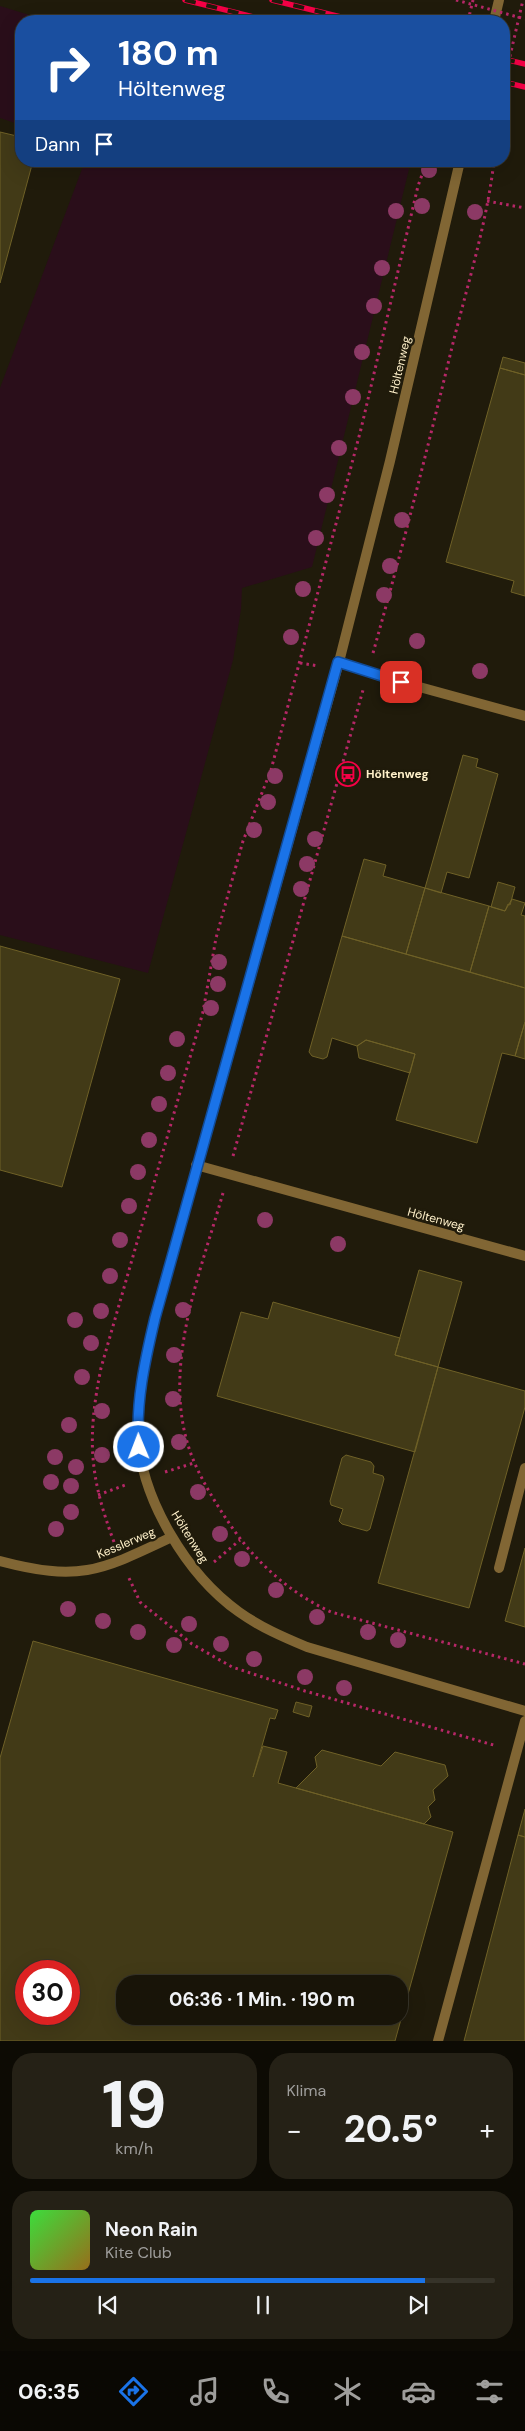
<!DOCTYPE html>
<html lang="de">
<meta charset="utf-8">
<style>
:root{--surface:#181408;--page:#252116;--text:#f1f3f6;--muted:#9f9e9c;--line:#363329;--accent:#1a73e8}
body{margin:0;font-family:"DM Sans",sans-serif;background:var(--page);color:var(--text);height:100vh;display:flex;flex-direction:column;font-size:19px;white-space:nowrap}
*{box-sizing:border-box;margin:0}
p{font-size:16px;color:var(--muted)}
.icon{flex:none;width:28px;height:28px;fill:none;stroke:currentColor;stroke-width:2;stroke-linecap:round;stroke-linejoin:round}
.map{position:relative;height:2041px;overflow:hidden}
.sheet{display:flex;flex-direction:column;gap:12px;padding:12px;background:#0d0b04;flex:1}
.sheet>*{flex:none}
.guide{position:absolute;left:15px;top:15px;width:495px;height:152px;border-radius:20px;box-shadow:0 5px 20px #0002,0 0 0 1px var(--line);background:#1a4fa0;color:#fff;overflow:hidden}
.speed{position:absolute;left:15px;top:1960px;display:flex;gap:10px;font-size:25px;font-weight:700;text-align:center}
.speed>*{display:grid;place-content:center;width:65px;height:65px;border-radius:50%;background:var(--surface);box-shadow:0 5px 20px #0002,0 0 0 1px var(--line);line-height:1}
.speed .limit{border:8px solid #d22;background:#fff;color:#111}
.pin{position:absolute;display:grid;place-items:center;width:42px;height:42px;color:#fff;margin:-21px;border-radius:10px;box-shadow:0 2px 8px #0006}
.me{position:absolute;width:55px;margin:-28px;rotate:359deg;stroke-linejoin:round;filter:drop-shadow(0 0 4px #0008)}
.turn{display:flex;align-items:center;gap:18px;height:105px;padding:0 20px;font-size:22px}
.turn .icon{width:65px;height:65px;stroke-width:2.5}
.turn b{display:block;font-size:35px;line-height:42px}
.then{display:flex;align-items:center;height:48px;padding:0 20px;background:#0003;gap:10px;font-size:19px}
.big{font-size:38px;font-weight:700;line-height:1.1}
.sheet .tile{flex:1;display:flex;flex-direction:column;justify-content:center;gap:8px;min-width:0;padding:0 18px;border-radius:20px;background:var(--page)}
.sheet .dial{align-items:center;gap:0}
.dial b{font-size:65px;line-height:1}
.song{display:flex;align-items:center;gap:15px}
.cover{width:60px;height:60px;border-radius:8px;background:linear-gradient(135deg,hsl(120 70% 55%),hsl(40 70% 35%))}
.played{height:5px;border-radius:2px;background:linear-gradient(90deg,var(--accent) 85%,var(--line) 85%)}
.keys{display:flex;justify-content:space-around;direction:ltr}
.heat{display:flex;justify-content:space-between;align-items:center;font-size:28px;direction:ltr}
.sheet .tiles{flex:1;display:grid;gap:12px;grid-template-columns:1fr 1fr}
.tile:last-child{grid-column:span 2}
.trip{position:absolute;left:116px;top:1975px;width:292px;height:50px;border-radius:20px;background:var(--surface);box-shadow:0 5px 20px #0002,0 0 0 1px var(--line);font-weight:700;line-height:50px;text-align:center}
.dock{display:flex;height:80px;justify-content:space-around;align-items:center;background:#0a0803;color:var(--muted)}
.dock .icon{width:35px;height:35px}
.dock .selected{color:var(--accent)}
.dock b{font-size:22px;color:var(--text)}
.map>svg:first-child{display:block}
.green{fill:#2a0e1a}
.building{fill:#423a17;stroke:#6f6127;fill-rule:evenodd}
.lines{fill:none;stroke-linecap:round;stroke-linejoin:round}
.path{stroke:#b62767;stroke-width:3;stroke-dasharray:2.5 4;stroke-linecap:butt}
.lane{stroke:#816634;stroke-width:10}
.street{stroke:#816634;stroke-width:10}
.rail-casing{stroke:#f50046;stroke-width:5.5}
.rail{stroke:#201b0b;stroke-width:4;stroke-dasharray:11;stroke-linecap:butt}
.path-bridge{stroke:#b62767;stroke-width:3;stroke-dasharray:2.5 4;stroke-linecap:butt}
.tree{fill:#8c3965}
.route-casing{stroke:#114b97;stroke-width:12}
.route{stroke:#1a73e8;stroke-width:9}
.labels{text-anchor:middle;stroke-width:5;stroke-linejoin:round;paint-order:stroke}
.street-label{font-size:12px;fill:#fff1ca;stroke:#201b0b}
.poi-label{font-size:12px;font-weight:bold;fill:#fff1ca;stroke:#201b0b;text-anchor:start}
</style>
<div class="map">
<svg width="525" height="2041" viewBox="0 0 525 2041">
<rect width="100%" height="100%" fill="#201b0b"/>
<!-- green -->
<path class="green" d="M0,6L49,21H21V125L0,118Z
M85,161H411L312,567L242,588L241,609L233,660L148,973L0,935V388Z"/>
<!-- building -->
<path class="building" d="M0,132L21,137V161H33L0,283Z
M503,357L525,363V375L500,368Z
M500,368L525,375V596L511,592L514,581L446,562Z
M463,755L478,759L476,767L498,774L469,878L447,872L441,893L425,888Z
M364,859L386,865L383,876L425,888L406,954L342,936Z
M498,882L515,887L510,905L508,904L505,911L491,907Z
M425,888L489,906L470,972L406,954Z
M512,899L525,903L521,915L525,916V988L470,972L489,906L505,911Z
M342,936L525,988V1022L515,1056L502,1053L477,1143L396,1120L415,1054L366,1040L357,1046L332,1038L327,1057L323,1059L312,1056L309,1052Z
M0,946L120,979L62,1187L0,1170Z
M525,1022V1059L515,1056Z
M366,1040L415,1054L410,1073L359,1058L357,1046Z
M419,1270L462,1282L438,1367L395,1355Z
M273,1302L400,1338L395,1355L438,1367L415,1452L217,1396L241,1312L268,1319Z
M438,1367L525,1391V1407L469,1608L378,1583Z
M346,1455L371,1462L374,1466L373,1473L383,1476L384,1479L370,1529L367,1531L342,1524L339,1521L343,1509L331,1505L330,1501L342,1458Z
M525,1548V1627L505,1621Z
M33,1641L278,1710L275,1719L270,1718L253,1777L263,1746L287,1752L278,1783L453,1832L395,2041H0V1758ZM26,1971H69V2014H26ZM125,1984H400V2016H125Z
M296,1702L312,1706L309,1717L293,1712Z
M322,1750L381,1766L395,1752L445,1765L448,1776L433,1790L435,1800L428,1807L431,1817L424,1824L296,1788L317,1767L315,1757Z
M525,1809V1837L518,1835Z
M518,1835L525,1837V2041H464Z"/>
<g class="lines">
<!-- path -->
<path class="path" d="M468,21L473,0
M504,82L523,0
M487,201L525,208
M373,653C402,550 428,447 453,343C468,283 487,222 494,161
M300,663L319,666
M233,1156L363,690
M223,1193C199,1278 157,1377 195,1464C204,1484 215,1502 227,1520C253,1560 288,1592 331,1612L525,1664
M165,1472L194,1463
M98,1495L128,1484
M114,1542C89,1475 87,1438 101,1368L203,1012L216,938L243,841L271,770L361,429L418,186L427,161
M214,1562L240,1540
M129,1578L140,1602L192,1644L232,1667L305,1691L497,1746"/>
<!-- lane -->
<path class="lane" d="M499,1568L525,1468
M438,2041L525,1721"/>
<!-- street -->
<path class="street" d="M494,21L499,0
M460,161L390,461L339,662L155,1318C146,1356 137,1396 138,1435C141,1499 187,1575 239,1612C260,1627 283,1637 307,1647L525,1711
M339,662L383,677L525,716
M196,1165L525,1256
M0,1561C80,1582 100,1571 172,1537"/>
<defs>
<path id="rail" d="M185,0L270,21
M272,0L357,21
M504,59L525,64
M504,82L525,87"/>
</defs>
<!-- rail casing -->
<use href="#rail" class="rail-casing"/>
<!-- rail -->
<use href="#rail" class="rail"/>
<!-- path-bridge -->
<path class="path-bridge" d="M456,0L525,19"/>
</g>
<!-- trees -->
<g class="tree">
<circle cx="429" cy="170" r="8"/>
<circle cx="422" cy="206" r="8"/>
<circle cx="396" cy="211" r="8"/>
<circle cx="475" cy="212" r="8"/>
<circle cx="382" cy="268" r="8"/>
<circle cx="374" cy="306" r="8"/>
<circle cx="362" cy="352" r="8"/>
<circle cx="353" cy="397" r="8"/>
<circle cx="339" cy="448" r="8"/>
<circle cx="327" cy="495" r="8"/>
<circle cx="402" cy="520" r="8"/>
<circle cx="316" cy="538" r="8"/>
<circle cx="390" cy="566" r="8"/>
<circle cx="303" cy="589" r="8"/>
<circle cx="384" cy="595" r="8"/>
<circle cx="291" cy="637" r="8"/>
<circle cx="417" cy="641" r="8"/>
<circle cx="480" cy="671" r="8"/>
<circle cx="275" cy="776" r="8"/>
<circle cx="268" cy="802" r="8"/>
<circle cx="254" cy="830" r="8"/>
<circle cx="315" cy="839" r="8"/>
<circle cx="307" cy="864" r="8"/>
<circle cx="301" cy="889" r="8"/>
<circle cx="219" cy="962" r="8"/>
<circle cx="218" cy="984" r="8"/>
<circle cx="211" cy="1008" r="8"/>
<circle cx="177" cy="1039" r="8"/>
<circle cx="168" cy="1073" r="8"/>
<circle cx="159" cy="1104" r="8"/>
<circle cx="149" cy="1140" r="8"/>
<circle cx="138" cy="1172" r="8"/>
<circle cx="129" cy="1206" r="8"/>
<circle cx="265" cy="1220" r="8"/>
<circle cx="120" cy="1240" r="8"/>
<circle cx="338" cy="1244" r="8"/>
<circle cx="110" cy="1276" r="8"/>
<circle cx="183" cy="1310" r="8"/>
<circle cx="101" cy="1311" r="8"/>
<circle cx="75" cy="1320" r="8"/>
<circle cx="91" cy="1343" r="8"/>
<circle cx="174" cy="1355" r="8"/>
<circle cx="82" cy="1377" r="8"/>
<circle cx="173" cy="1399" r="8"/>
<circle cx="102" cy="1411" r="8"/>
<circle cx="69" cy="1425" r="8"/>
<circle cx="179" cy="1442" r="8"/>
<circle cx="102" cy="1455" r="8"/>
<circle cx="55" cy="1457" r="8"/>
<circle cx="76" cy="1467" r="8"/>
<circle cx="51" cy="1482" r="8"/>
<circle cx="71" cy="1486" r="8"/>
<circle cx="198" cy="1492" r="8"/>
<circle cx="71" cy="1512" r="8"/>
<circle cx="56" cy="1529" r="8"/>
<circle cx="220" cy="1534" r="8"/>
<circle cx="242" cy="1559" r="8"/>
<circle cx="276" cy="1590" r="8"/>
<circle cx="68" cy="1609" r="8"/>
<circle cx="317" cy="1617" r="8"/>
<circle cx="103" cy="1621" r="8"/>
<circle cx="189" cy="1624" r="8"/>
<circle cx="138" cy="1632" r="8"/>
<circle cx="368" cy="1632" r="8"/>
<circle cx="398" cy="1640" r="8"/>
<circle cx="221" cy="1644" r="8"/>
<circle cx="174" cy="1645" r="8"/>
<circle cx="254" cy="1659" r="8"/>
<circle cx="305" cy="1677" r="8"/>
<circle cx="344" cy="1688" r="8"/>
</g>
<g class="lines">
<defs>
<path id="route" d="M139,1447C135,1404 145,1360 155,1318L338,662L401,682"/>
</defs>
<!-- route casing -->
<use href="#route" class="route-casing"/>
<!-- route -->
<use href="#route" class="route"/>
</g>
<!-- icons -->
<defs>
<symbol id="bus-ring" viewBox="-11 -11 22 22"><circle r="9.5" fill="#201b0b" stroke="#f50046" stroke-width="1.5"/><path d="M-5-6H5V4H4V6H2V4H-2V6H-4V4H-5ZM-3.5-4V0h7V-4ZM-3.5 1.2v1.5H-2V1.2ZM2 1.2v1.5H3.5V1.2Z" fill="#f50046"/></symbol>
</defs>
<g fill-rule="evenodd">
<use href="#bus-ring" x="334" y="760" width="28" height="28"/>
</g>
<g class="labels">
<!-- street labels -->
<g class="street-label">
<text transform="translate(400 365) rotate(-77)" y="4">Höltenweg</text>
<text transform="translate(436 1219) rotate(15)" y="4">Höltenweg</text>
<text transform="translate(190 1537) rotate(58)" y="4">Höltenweg</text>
<text transform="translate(126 1543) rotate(-23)" y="4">Kesslerweg</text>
</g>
<!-- poi labels -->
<g class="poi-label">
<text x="366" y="778">Höltenweg</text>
</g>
</g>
</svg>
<div class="speed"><div class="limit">30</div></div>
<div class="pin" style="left:401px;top:682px;background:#d93025"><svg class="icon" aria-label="arrive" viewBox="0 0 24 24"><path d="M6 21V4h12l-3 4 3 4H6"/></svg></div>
<svg class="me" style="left:139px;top:1447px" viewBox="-20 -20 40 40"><circle r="17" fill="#1a73e8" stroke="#fff" stroke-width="3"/><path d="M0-11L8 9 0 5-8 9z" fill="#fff"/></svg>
<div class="trip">06:36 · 1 Min. · 190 m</div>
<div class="guide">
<div class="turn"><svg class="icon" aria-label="right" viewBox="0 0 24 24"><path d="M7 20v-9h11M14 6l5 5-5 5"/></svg><div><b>180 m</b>Höltenweg</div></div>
<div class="then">Dann<svg class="icon" aria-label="arrive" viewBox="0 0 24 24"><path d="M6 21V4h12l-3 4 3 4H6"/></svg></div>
</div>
</div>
<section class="sheet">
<div class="tiles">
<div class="tile dial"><b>19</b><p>km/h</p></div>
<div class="tile"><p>Klima</p>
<div class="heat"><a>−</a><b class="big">20.5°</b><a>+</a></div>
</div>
<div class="tile">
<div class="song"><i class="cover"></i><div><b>Neon Rain</b><p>Kite Club</p></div></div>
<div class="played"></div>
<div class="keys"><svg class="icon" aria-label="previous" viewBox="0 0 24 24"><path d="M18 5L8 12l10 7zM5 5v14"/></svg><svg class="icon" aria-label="pause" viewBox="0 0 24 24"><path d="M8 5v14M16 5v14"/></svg><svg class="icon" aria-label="next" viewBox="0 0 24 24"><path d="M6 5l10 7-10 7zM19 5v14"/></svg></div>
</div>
</div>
</section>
<nav class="dock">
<b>06:35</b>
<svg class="icon selected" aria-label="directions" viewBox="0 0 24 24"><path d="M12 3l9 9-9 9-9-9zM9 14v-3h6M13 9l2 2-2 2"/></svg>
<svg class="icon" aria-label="music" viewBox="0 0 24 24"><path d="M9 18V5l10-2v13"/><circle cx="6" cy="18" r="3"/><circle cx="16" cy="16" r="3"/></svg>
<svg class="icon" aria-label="phone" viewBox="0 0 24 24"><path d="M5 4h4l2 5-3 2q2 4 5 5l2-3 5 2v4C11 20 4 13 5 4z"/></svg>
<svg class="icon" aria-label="climate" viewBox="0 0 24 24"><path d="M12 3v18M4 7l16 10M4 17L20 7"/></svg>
<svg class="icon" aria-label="car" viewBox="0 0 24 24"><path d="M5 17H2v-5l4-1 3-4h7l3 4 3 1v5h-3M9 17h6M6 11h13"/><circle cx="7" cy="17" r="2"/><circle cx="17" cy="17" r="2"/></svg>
<svg class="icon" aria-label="filters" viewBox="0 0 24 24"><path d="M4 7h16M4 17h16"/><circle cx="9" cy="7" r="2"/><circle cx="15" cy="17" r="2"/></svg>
</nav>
